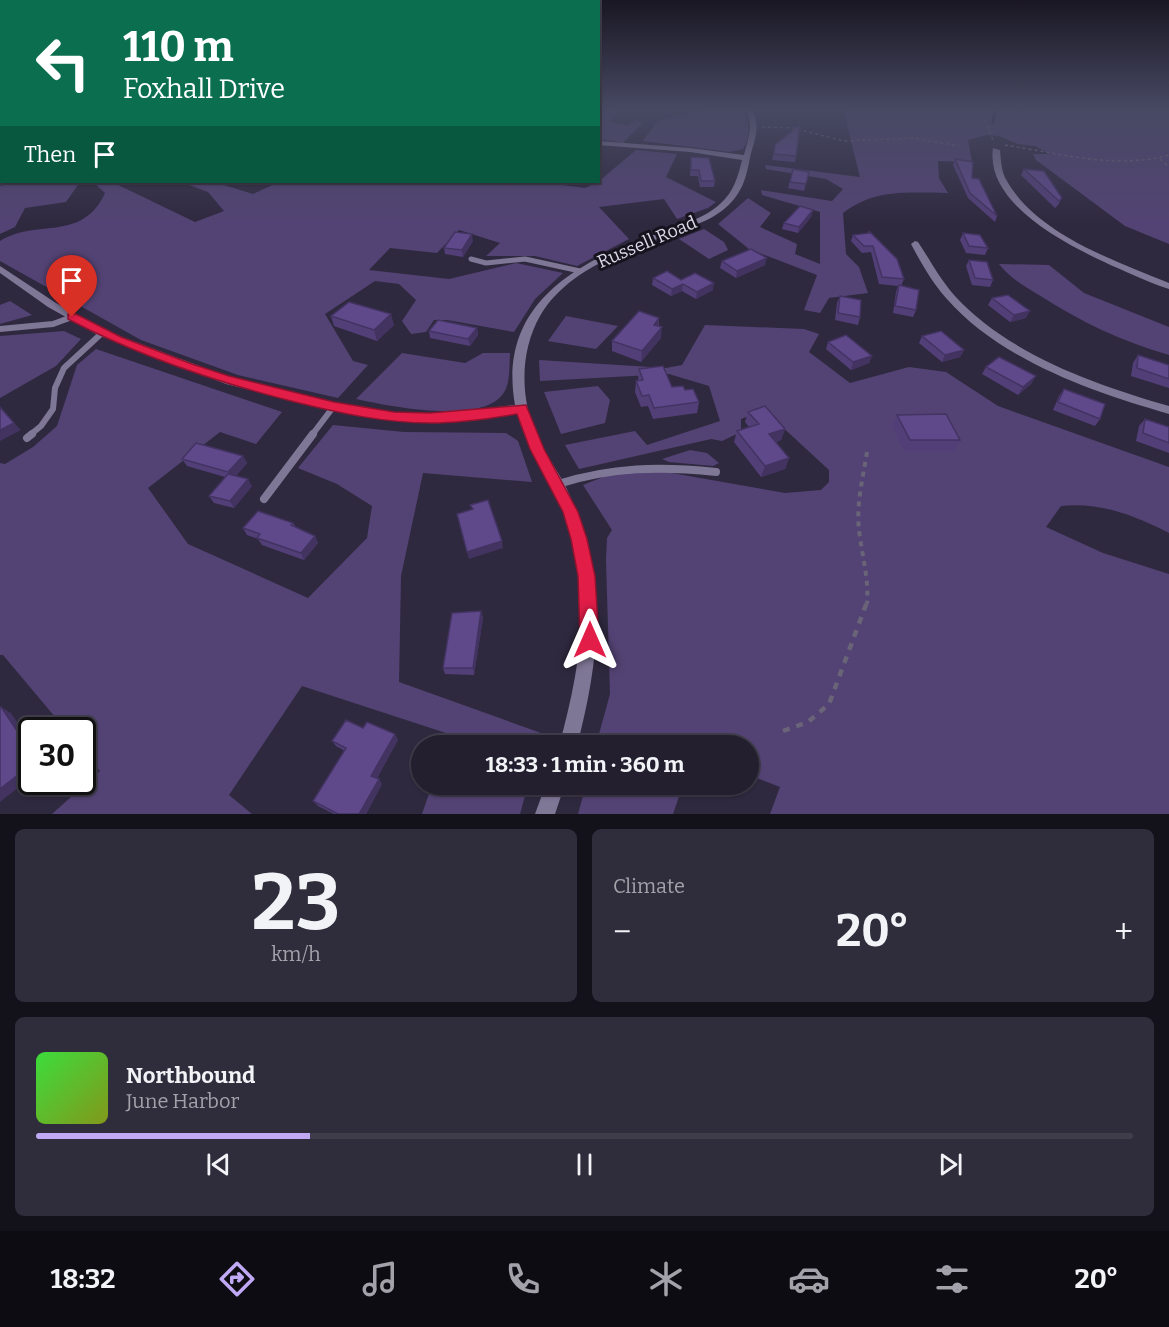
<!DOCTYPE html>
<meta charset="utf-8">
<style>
:root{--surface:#231f2f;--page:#2f2c3b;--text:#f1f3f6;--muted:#a3a2aa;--line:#403d4b;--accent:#bfa9f4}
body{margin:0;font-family:Bitter,serif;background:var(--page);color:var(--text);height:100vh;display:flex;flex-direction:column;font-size:22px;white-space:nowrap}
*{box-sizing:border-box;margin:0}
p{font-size:20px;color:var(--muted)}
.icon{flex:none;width:33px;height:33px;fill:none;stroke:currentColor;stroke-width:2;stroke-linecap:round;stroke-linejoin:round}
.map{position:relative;height:814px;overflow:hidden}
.sheet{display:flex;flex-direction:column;gap:15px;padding:15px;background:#13111a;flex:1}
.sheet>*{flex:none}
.banner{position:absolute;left:0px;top:0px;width:600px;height:183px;box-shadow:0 2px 4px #0004,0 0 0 2px var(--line);background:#0b6e4f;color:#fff;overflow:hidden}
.speed{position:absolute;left:18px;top:717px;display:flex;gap:12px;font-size:30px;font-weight:700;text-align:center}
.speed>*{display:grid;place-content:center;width:78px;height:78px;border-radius:50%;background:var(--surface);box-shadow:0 2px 4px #0004,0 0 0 2px var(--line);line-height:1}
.speed .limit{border:3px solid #111;border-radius:9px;background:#fff;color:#111}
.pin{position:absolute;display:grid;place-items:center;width:51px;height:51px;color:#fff;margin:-62px -26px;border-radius:50% 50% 50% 0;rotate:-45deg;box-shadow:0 0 6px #0007}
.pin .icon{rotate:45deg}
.me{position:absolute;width:66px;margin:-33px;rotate:0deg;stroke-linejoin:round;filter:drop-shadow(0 0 4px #0008)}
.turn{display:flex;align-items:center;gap:21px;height:126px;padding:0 24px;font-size:27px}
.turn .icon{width:78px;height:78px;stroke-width:2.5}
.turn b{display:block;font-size:42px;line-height:51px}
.then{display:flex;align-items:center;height:57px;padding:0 24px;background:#0003;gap:12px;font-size:22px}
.big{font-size:45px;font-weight:700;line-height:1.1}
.sheet .card{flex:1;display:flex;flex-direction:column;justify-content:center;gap:9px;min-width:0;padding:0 21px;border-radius:9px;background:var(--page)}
.sheet .dial{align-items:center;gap:0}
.dial b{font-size:78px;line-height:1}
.song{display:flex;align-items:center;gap:18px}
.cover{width:72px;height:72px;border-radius:9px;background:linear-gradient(135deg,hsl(120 70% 55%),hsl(70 70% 35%))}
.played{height:6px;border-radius:3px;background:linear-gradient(90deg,var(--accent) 25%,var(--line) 25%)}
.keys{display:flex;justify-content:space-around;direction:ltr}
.heat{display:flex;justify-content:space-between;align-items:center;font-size:33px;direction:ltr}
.sheet .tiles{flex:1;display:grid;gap:15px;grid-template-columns:1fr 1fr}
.card:last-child{grid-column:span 2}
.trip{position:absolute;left:411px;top:735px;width:348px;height:60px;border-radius:30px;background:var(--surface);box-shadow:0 2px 4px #0004,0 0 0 2px var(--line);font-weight:700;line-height:60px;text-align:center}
.menu{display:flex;height:96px;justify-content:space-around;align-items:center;background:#0e0c13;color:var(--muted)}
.menu .icon{width:42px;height:42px}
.menu .on{color:var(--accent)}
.menu b{font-size:27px;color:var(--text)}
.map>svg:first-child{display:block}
.green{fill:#534374}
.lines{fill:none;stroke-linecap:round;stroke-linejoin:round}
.stream{stroke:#240746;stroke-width:3}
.path-far2{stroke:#696478;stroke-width:1.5;stroke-dasharray:3 3;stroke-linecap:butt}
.path-far1{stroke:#696478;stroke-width:4;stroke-dasharray:5 5;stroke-linecap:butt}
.path{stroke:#696478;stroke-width:4.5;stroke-dasharray:7 7;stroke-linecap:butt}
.service-far2{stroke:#7f7796;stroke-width:5}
.service-far1{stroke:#7f7796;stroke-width:6}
.service{stroke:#7f7796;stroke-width:8}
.minor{fill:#7f7796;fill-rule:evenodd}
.wall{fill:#523f78}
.shaded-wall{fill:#423361}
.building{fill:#5f498b;stroke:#423361;stroke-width:1.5}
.route{fill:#e11d48;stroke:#92132f;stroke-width:1.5}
.labels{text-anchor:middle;stroke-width:6;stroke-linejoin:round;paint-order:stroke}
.street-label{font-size:18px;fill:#dcd9e8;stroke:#16131e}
</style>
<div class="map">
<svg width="1169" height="814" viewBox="0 0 1169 814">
<rect width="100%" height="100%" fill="#2f293f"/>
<!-- green -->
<path class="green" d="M604,109H624L611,118L610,122L628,125L636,120L643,122L623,143L599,139L598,113Z
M696,109H742C750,121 751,137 743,149L730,152L643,141L657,121L698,111Z
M843,109H1169V244L1125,226L1036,160L1033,154H1049L1035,146L1018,144L999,136L987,135L968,140L972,162L938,161L939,178L948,193C908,193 876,188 843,213L846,254L859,267L868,293L829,298L820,313L804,310L817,275L749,249L718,224L748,198L771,213L760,227L797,244L795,254L820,264V212L762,195L761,190L832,201L843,189L826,179L766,169L765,165L860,177Z
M636,150L677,154L666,177L716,202L708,208L677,219L664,199L599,207L629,239L577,266L535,256H486L500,243L459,230L437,253L390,248L369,270L449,279L516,263L563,273L535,299L514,332L447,320H434L426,332L411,334L402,321L416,300L399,284L375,281L325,314L353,361L368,365L338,398L238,375L141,340L0,261V241C37,218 82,243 105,193L93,182H112L195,222L224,211L208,192L181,182H214L253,194L279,182H540L585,188L598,182Z
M14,182H80L66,202L25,208L15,227L0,234V186Z
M704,229L724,242L728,250L709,259L679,239Z
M999,264L1049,265L1084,293L1169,327V355C1121,341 1081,322 1039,295C1024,286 1010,278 999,264Z
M10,301L32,315L0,324V305Z
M566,316L618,326L596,349L548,341Z
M705,325L804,329L819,334L809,352L850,383L909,367L946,372L998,406L1169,467V533C1134,515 1100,502 1061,506L1046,527L1103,553L1169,574V814H770L780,787L749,775L748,746L596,745L610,694L606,560L607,538L612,530L583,485L613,473L649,469L785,493L821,490L829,482V470L764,410L741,419V432L722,441L711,439L579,469L565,445L635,431L647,445L720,421L709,386L669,374L540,381L539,360L666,368L682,365Z
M64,331L81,339L56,366L0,398V336Z
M96,349L282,412L256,444L220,432L148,488L188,544L308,598L367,538L372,506L337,484L298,468L333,425L404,432L506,433L518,441L532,482L423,473L401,576L399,682L541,733L537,745H446L449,734L302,686L229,795L252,814H52L100,771L83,750L82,730H66L3,655H0V463L5,464L33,447L57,426L77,365Z
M402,353L465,363L483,353H510C509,366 511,383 503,394C480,425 389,406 356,399Z
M598,386L610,400L605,423L561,434L544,392Z
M690,450L707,453L719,463L713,466L669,462L662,459Z
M432,785V784L528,785L520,814H422Z
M586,785V784L683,785L673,814H578Z"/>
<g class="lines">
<!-- stream -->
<path class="stream" d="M993,123L995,109"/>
<!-- path-far2 -->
<path class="path-far2" d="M981,109L994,143
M762,127L793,128L844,141L913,138L958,146
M1005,145C1058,153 1116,170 1169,155
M1160,159L1169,167"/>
<!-- path-far1 -->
<path class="path-far1" d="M867,452C863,478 856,504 859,530C862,556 869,578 867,604"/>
<!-- path -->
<path class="path" d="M783,731L808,722L829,704L867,602"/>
<!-- service-far2 -->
<path class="service-far2" d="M471,259L486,263L525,259L580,271"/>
<!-- service-far1 -->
<path class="service-far1" d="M0,329L53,324L72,317
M30,435L41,426L53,409L55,388L64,368L102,333
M312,435L334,406"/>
<!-- service -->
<path class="service" d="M27,438L32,434
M558,484C612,467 660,466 716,472
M264,499L313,434"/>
<!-- minor -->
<path class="minor" d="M746,109H752C760,124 756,137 751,153C748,167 746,182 737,195C723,216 699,224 676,232C628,250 568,268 540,316C520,351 520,397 536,434C544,452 556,468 565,485C577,510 586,535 591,562C603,626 593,684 577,746H559C582,662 594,587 560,504C547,473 525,445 517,413L442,422L394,420L334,410L226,384L98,335L48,307L0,273V266L56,303L106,331L229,377L334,402L394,412L442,414L515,405C498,310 568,266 645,238C670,228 700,222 720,204C734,192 738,176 742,160L690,152L598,145V141L690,148L744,155C748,139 754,125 746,109Z
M993,148L1000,150C1001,160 1001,172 1007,181C1037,234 1115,261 1169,283V289C1156,285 1143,279 1131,274C1085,254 984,210 993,148Z
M915,241L918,242C930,260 940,279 954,295C1009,355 1094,384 1169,406V414C1092,392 1000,360 946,298C932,282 921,263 911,244Z
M546,784H565L555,814H535Z"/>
</g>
<!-- wall -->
<path class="wall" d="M775,145L796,156L795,162L772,160Z
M691,157L715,181L714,187H700L698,176H690Z
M955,159L972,178L997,216L995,222L968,198L953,165Z
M793,169L809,172L804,191L788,188Z
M1024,169L1062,198L1058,205L1055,208L1021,175Z
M813,210L811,217L798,233L782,229L784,223Z
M869,231L904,279L901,286L916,310L913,317L893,313L896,292L898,286L879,284L871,252L862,253L851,241L853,235L868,233Z
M963,233L988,248L985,255L966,253L960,240Z
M473,241L463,257L445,254L444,248Z
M969,260L993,280L990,287L972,285L966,266Z
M722,261L765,265L736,278L720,268Z
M653,278L681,280L713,290L696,299L682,291L671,296L652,285Z
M840,296L860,317L858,325L835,320L837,303Z
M992,298L1026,318L1010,322L988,305Z
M331,316L394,325L377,341L334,326Z
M659,318V326L661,338L641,362L612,351V341Z
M477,328L478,335L470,346L430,338L429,331Z
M922,336L964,350L960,357L942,362L919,343Z
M828,342L872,356L869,363L851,370L826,349Z
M1138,355L1169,365V388L1131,376L1133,363Z
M986,367L1036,376L1031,384L1018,395L982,374Z
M639,369L672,387L685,390L699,402L697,413L653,419L648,406L641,407L635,392L636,381H638Z
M1064,389L1100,419L1095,426L1053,410L1059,396Z
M748,412L785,429L781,440L776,442L789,458L785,469L761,477L734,442L737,431L749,427L745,422Z
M897,415L960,440L954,451H904L892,425Z
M1145,419L1169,427V453L1136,441L1139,426Z
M243,456L247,463L236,476L252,486L234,508L214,503L209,496L225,477L187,466L182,459Z
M293,523L296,527L315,536L318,543L304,560L262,545L258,539L247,535L243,528Z
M481,611L483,618L474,675L445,674L443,668Z
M363,728L398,740L377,778L382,784L366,814H334L318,806L313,801L345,751L336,746L332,741Z"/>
<!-- shaded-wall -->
<path class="shaded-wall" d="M813,210L811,217L798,233L799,227Z
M472,234L473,241L463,257L462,250Z
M767,258L765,265L736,278L737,271Z
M714,283L713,290L696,299L697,292Z
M683,284L682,291L671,296L672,289Z
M1030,311L1026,318L1010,322L1014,315Z
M391,314L394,325L377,341L374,330Z
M659,318L658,329L654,325Z
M662,327L661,338L641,362L642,351Z
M477,328L478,335L470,346L468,339Z
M964,350L960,357L942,362L945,355Z
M872,356L869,363L851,370L853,362Z
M1036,376L1031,384L1018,395L1023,387Z
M14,423L21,430L0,441V430Z
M785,429L781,440L766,445L769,434Z
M243,456L247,463L233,479L228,472Z
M789,458L785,469L761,477L765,466Z
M248,479L252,486L234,508L230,501Z
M315,536L318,543L304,560L301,553Z
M502,541L503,548L469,559L467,552Z
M481,611L483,618L474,675L473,668Z
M1,707L11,713L32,744V753Z
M395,734L398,740L375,781L371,776Z
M32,764V777L0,802V789Z
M379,779L382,784L366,814H359Z"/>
<!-- building -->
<path class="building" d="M800,124L796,156L774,154L775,145Z
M691,157L709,158L715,181H701L699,170H691Z
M955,159L973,162L972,178L979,179L997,216L970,193Z
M793,169L809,172L806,184L790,182Z
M1024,169L1044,171L1062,198L1059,201Z
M800,206L813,210L799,227L784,223Z
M869,231L897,259L904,279L882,277L873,246H864L853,235L870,233Z
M455,232L472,234L462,250L444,248Z
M963,233L980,235L988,248L969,246Z
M751,249L767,258L737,271L722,261Z
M969,260L987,262L993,280L975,278Z
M667,271L681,280L695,273L714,283L697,292L683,284L672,289L653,278Z
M899,285L919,290L916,310L895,306Z
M1008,295L1030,311L1014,315L992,298Z
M840,296L861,300L860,317L838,313Z
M349,302L391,314L374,330L331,316Z
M639,311L659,318L654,325L662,327L642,351L612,341Z
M438,320L477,328L468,339L429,331Z
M941,331L964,350L945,355L922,336Z
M846,335L872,356L853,362L828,342Z
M1138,355L1169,365V379L1137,368Z
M999,357L1036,376L1023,387L986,367Z
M663,366L672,387L683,386L685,390L693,389L699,402L654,408L649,395L642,396L636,381L643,380L639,369Z
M1064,389L1105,404L1100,419L1058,402Z
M765,406L785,429L769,434L789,458L765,466L737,431L759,424L748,412Z
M0,407L14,423L0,430Z
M946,414L960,440H910L897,415Z
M1145,419L1169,427V443L1143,433Z
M196,443L243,456L228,472L182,459Z
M228,474L248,479L230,501L209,496Z
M488,500L502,541L467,552L457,514L473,509L470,505Z
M258,511L293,523L291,525L315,536L301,553L257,538L260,534L243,528Z
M481,611L473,668H443L452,613Z
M1,707L32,753V764L0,789V708Z
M346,720L363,728L367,722L395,734L371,776L379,779L359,814H338L313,801L346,748L332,741Z"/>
<!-- sky -->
<linearGradient id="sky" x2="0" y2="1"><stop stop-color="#1a1723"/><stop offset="0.49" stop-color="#474963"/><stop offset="1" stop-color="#474963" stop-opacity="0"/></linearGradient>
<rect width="1169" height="223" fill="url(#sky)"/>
<!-- route -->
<path class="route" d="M68,314H76L121,337L192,364L229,376L334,402L394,412L430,413L526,405L544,449L578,512L587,539L595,576L599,640L596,646L590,649L583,646L580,640L578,576L571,539L563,512L530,449L517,414C488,419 460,423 430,423C385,423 339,413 295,402C216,382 140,357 68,319Z"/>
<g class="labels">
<!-- street labels -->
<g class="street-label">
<text transform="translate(647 242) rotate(-23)" y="6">Russell Road</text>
</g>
</g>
</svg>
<div class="speed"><div class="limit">30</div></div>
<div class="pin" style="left:72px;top:317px;background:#d93025"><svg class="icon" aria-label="arrive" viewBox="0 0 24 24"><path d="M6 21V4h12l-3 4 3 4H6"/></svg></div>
<svg class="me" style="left:590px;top:640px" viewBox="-20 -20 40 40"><path d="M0-17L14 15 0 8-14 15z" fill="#e11d48" stroke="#fff" stroke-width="4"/></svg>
<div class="trip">18:33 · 1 min · 360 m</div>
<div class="banner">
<div class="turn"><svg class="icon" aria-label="left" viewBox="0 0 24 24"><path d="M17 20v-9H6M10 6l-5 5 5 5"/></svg><div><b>110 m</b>Foxhall Drive</div></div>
<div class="then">Then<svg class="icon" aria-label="arrive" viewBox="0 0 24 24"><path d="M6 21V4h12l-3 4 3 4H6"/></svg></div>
</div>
</div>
<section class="sheet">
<div class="tiles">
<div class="card dial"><b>23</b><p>km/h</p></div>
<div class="card"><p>Climate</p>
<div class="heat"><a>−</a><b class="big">20°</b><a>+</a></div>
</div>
<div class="card">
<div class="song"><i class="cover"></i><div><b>Northbound</b><p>June Harbor</p></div></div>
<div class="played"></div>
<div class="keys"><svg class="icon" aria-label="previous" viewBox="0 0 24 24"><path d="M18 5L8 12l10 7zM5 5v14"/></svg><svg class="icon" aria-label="pause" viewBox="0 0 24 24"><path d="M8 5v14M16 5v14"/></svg><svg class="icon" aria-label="next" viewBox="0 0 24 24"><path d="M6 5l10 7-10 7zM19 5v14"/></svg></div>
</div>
</div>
</section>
<nav class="menu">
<b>18:32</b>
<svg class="icon on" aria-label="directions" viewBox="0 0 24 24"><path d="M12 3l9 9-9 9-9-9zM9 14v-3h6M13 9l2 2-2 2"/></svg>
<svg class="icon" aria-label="music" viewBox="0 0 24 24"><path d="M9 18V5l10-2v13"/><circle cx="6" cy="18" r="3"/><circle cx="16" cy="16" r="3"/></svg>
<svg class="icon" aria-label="phone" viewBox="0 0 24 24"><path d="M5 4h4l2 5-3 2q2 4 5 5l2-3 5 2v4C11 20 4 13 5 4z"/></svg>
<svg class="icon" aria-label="climate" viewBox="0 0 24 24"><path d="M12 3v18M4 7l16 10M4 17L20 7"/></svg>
<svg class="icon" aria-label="car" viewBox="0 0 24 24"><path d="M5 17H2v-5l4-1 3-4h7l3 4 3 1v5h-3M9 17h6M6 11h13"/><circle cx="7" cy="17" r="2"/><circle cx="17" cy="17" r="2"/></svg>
<svg class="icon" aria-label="filters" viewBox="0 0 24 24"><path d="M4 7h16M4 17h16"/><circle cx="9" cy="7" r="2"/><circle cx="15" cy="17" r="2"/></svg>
<b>20°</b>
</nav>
